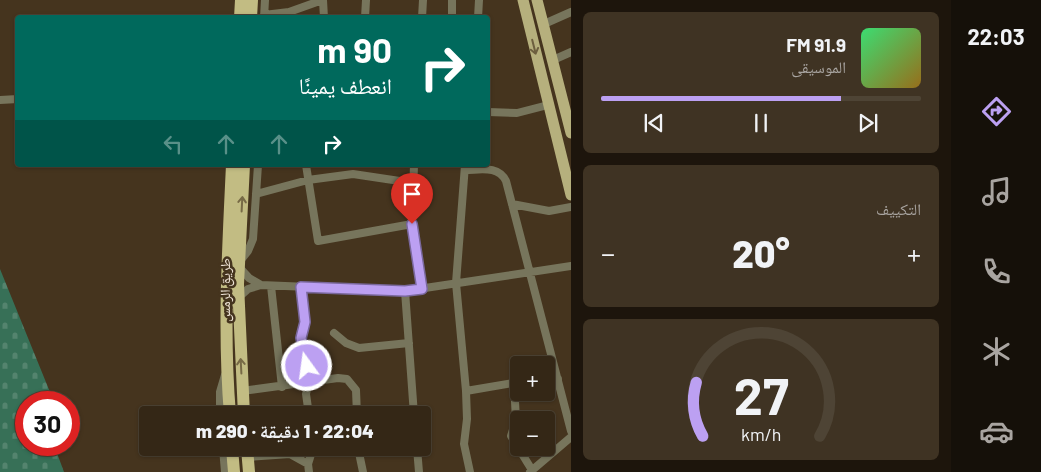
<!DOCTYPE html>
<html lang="ar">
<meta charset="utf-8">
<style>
:root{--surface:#342716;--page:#3f3323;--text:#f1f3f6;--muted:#a9a5a1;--line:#4e4435;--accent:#bca0f2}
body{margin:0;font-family:Barlow,"Noto Naskh Arabic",sans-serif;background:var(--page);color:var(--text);direction:rtl;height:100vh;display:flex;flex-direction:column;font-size:19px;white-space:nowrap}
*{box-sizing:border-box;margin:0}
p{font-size:16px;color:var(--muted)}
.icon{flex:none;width:28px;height:28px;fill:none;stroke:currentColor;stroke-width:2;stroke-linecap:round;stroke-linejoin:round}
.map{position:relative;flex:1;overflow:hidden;direction:ltr}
.side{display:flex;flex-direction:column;gap:12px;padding:12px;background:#1d150c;width:380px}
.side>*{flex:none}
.banner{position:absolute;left:15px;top:15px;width:475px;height:152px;border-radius:5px;box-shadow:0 1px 4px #0004,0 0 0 1px var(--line);direction:rtl;background:#00695c;color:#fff;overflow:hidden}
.buttons{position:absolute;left:510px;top:356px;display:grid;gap:10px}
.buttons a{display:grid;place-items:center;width:45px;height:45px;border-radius:5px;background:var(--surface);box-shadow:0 1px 4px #0004,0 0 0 1px var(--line);font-size:25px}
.speed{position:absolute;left:15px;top:391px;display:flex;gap:10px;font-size:25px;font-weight:700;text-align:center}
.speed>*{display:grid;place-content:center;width:65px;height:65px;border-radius:50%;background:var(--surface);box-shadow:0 1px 4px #0004,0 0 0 1px var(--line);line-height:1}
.speed .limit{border:8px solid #d22;background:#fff;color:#111}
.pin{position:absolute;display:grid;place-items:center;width:42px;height:42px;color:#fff;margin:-51px -21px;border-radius:50% 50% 50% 0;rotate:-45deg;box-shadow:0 0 5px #0007}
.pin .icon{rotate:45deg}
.me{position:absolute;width:55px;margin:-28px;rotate:346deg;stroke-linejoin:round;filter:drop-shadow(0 0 4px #0008)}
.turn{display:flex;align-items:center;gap:18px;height:105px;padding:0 15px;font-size:22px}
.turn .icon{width:65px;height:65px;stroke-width:2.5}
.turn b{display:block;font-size:35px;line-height:42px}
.lanes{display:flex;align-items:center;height:48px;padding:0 15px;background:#0003;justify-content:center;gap:25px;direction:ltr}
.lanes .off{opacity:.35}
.big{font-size:38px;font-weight:800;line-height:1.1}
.side .widget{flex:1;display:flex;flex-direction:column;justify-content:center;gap:8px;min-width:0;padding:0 18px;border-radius:8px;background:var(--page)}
.side .dial{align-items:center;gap:0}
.dial svg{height:130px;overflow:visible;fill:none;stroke:var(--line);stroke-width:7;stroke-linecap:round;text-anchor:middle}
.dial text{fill:var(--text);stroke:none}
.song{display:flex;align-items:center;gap:15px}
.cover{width:60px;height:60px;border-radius:8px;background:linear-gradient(135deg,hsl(140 70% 55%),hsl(40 70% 35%))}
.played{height:5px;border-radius:2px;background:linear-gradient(90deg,var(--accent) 75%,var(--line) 75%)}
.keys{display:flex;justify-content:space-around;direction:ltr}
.heat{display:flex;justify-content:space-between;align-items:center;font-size:28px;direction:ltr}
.trip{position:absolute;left:139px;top:406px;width:292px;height:50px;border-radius:5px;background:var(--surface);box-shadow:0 1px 4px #0004,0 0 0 1px var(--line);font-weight:800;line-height:50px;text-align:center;direction:rtl}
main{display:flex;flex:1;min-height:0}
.dock{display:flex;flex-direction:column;width:90px;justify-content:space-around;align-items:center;background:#151009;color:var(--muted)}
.dock .icon{width:35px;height:35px}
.dock .active{color:var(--accent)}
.dock b{font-size:22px;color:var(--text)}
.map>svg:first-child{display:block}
.cemetery{fill:url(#cemetery-stones)}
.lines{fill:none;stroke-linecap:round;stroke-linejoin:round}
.minor{stroke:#77755c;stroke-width:8}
.primary{stroke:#b6b07d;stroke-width:11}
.trunk{stroke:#c2bc83;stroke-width:12}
.oneway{stroke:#6d5f3f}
.oneway2{stroke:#776a46}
.route-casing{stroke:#7a689d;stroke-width:12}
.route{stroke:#bca0f2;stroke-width:9}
.labels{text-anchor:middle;stroke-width:5;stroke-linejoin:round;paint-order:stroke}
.street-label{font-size:14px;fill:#efe4d7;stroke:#45341e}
</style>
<main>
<nav class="dock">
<b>22:03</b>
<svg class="icon active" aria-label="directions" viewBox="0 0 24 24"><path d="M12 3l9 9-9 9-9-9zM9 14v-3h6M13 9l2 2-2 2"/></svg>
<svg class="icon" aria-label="music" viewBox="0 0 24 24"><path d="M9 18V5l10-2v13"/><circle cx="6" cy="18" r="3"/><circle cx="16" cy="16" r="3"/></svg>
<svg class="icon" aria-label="phone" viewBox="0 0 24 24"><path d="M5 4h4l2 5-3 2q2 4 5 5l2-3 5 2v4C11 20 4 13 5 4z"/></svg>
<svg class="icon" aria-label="climate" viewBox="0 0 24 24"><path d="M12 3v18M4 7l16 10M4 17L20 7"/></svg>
<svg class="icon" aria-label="car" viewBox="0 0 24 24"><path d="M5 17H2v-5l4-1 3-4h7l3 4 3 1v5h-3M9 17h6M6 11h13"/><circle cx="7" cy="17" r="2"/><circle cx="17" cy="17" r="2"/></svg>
</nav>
<section class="side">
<div class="widget">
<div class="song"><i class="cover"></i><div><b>91.9 FM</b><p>الموسيقى</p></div></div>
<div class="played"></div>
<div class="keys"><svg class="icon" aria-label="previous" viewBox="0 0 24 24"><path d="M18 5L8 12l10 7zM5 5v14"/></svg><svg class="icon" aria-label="pause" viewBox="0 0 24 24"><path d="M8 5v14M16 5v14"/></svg><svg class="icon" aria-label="next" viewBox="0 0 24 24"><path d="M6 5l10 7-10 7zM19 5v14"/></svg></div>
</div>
<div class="widget"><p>التكييف</p>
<div class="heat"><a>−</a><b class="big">20°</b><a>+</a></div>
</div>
<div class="widget dial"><svg viewBox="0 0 100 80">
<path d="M14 69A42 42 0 1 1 86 69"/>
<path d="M14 69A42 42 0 0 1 10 36" stroke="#bca0f2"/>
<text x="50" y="56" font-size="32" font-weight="700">27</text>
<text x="50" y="72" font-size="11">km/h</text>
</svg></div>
</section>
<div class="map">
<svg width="571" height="472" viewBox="0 0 571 472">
<defs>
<pattern id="cemetery-stones" width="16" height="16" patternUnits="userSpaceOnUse" patternTransform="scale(1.25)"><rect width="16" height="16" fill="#377057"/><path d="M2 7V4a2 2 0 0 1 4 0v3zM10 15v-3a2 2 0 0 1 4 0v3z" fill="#54846e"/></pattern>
</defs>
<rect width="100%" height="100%" fill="#45341e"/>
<!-- cemetery -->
<path class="cemetery" d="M0,269L54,402H26V445H54L64,472H0Z"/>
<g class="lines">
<!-- minor -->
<path class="minor" d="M323,0L324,18
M264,15L289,12L317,2H323
M264,18L265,0
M365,18L366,0
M422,18L423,0
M452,18V0
M478,18L479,0
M544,24L571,12
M553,60L571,52
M0,100L18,99
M488,112L517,113L548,105
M306,165L318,241L412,224
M414,165L412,224L422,289
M465,165L456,283L466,391L467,419L464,444L470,472
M465,170C480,170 498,165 506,181L571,431
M256,194L308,180L353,174L413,183
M512,204L549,211L571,207
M240,261L248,251L253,239L258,165
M239,267L249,278L261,285
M271,286L282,387
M301,287L305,322L301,338L310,375L306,394L309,415
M405,291L414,415
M239,297L248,289L261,285L405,291L571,266
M334,333L346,343L359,348L409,343
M546,380L558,379
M514,383L516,420L511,436L532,470
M242,391L338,378L347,379L356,390L357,415
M466,391L519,382
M220,415V392L225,375
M223,448L225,472
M358,448L363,472
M417,448L419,472
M248,457L290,454L308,464
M309,472L308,464L313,448
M530,472L571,437"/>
<!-- primary -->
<path class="primary" d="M523,0L571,195
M537,0L571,133"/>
<!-- trunk -->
<path class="trunk" d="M240,18L241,0
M251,18L252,0
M230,415C223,331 228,249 232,165
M244,415L238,284L244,165
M232,448L234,472
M247,448L249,472"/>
</g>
<!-- one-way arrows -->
<defs><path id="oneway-shaft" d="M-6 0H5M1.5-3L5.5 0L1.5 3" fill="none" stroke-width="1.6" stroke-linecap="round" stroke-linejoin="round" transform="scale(1.25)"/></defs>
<use class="oneway" href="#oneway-shaft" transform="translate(534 47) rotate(76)"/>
<g class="oneway2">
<use href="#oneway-shaft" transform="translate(242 204) rotate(-87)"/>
<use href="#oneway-shaft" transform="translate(241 366) rotate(-93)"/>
</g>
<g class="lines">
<defs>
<path id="route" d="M307,366L301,338L305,322L301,287L405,291L422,289L412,224"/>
</defs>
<!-- route casing -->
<use href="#route" class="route-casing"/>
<!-- route -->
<use href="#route" class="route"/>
</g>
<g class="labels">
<!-- street labels -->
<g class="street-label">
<text transform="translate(225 290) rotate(-90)" y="5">طريق الرمس</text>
</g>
</g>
</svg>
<div class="buttons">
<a>+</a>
<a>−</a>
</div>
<div class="speed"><div class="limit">30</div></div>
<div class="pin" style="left:412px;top:224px;background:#d93025"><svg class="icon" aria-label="arrive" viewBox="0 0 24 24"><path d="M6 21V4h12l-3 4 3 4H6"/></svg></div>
<svg class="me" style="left:307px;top:366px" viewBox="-20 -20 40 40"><circle r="17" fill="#bca0f2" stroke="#fff" stroke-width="3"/><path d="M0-11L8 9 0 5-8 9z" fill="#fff"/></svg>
<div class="trip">22:04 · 1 دقيقة · 290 m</div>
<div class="banner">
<div class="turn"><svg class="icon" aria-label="right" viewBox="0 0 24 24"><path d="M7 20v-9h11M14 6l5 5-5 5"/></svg><div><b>90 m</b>انعطف يمينًا</div></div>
<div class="lanes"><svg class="icon off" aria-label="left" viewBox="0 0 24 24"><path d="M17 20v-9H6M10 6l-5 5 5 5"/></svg><svg class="icon off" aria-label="ahead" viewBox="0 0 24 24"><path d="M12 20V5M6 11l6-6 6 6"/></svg><svg class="icon off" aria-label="ahead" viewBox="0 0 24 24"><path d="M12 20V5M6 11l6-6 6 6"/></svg><svg class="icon" aria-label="right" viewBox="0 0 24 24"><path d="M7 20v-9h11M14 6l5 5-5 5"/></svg></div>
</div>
</div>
</main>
